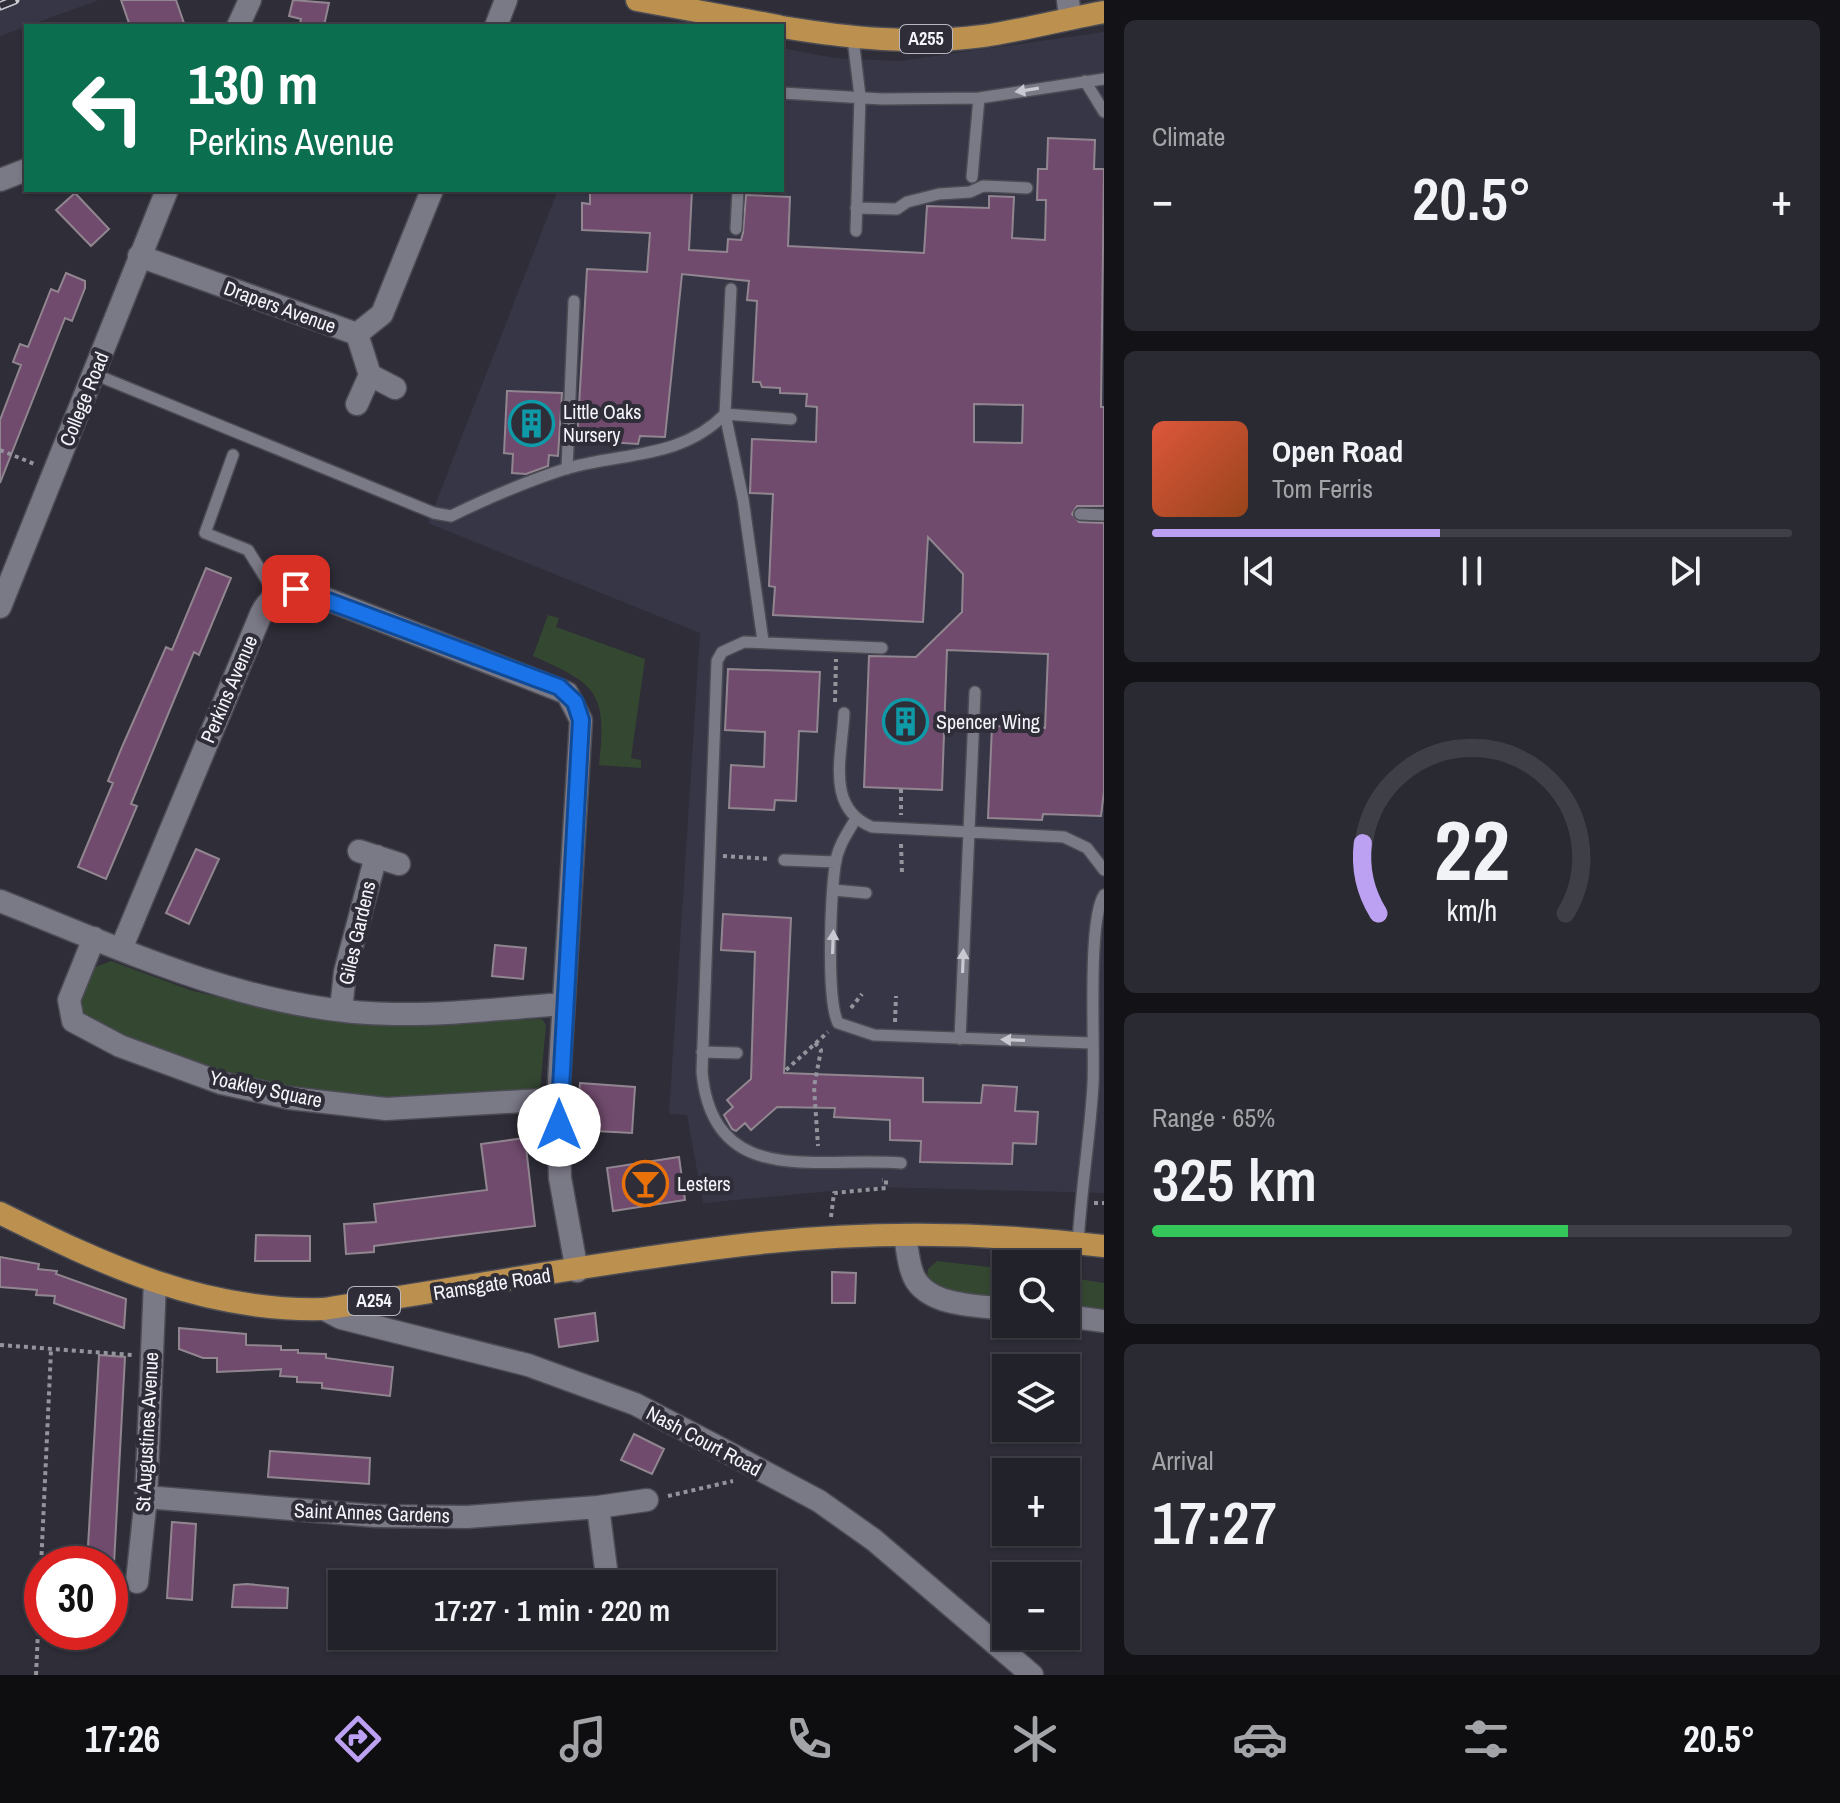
<!DOCTYPE html>
<meta charset="utf-8">
<style>
:root{--surface:#22222a;--page:#2a2a32;--text:#f1f3f6;--muted:#a2a4a8;--line:#3f3f47;--accent:#bca0f2}
body{margin:0;font-family:"Archivo Narrow",sans-serif;background:var(--page);color:var(--text);height:100vh;display:flex;flex-direction:column;font-size:30px;white-space:nowrap}
*{box-sizing:border-box;margin:0}
p{font-size:26px;color:var(--muted)}
.icon{flex:none;width:44px;height:44px;fill:none;stroke:currentColor;stroke-width:2;stroke-linecap:round;stroke-linejoin:round}
.map{position:relative;flex:1;overflow:hidden}
.details{display:flex;flex-direction:column;gap:20px;padding:20px;background:#131317;width:736px}
.details>*{flex:none}
.guide{position:absolute;left:24px;top:24px;width:760px;height:168px;border-radius:0px;box-shadow:0 2px 6px #0004,0 0 0 2px var(--line);background:#0b6e4f;color:#fff;overflow:hidden}
.fabs{position:absolute;left:992px;top:1250px;display:grid;gap:16px}
.fabs a{display:grid;place-items:center;width:88px;height:88px;border-radius:0px;background:var(--surface);box-shadow:0 2px 6px #0004,0 0 0 2px var(--line);font-size:40px}
.speed{position:absolute;left:24px;top:1546px;display:flex;gap:16px;font-size:40px;font-weight:700;text-align:center}
.speed>*{display:grid;place-content:center;width:104px;height:104px;border-radius:50%;background:var(--surface);box-shadow:0 2px 6px #0004,0 0 0 2px var(--line);line-height:1}
.speed .limit{border:12px solid #d22;background:#fff;color:#111}
.pin{position:absolute;display:grid;place-items:center;width:68px;height:68px;color:#fff;margin:-34px;border-radius:16px;box-shadow:0 4px 12px #0006}
.me{position:absolute;width:88px;margin:-44px;rotate:0deg;stroke-linejoin:round;filter:drop-shadow(0 0 6px #0008)}
.turn{display:flex;align-items:center;gap:28px;height:168px;padding:0 32px;font-size:36px}
.turn .icon{width:104px;height:104px;stroke-width:2.5}
.turn b{display:block;font-size:56px;line-height:68px}
.big{font-size:60px;font-weight:600;line-height:1.1}
.details .tile{flex:1;display:flex;flex-direction:column;justify-content:center;gap:12px;min-width:0;padding:0 28px;border-radius:12px;background:var(--page)}
.details .dial{align-items:center;gap:0}
.dial svg{height:208px;overflow:visible;fill:none;stroke:var(--line);stroke-width:7;stroke-linecap:round;text-anchor:middle}
.dial text{fill:var(--text);stroke:none}
.song{display:flex;align-items:center;gap:24px}
.cover{width:96px;height:96px;border-radius:12px;background:linear-gradient(135deg,hsl(10 70% 55%),hsl(20 70% 35%))}
.played{height:8px;border-radius:4px;background:linear-gradient(90deg,var(--accent) 45%,var(--line) 45%)}
.keys{display:flex;justify-content:space-around;direction:ltr}
.heat{display:flex;justify-content:space-between;align-items:center;font-size:44px;direction:ltr}
.charge{height:12px;border-radius:6px;background:linear-gradient(90deg,#34c759 65%,var(--line) 0)}
.trip{position:absolute;left:328px;top:1570px;width:448px;height:80px;border-radius:0px;background:var(--surface);box-shadow:0 2px 6px #0004,0 0 0 2px var(--line);font-weight:600;line-height:80px;text-align:center}
.tabs{display:flex;height:128px;justify-content:space-around;align-items:center;background:#0e0e11;color:var(--muted)}
.tabs .icon{width:56px;height:56px}
.tabs .on{color:var(--accent)}
.tabs b{font-size:36px;color:var(--text)}
main{display:flex;flex:1;min-height:0}
.map>svg:first-child{display:block}
.built{fill:#373647}
.green{fill:#344731}
.building{fill:#704b6d;stroke:#918690;stroke-width:2;fill-rule:evenodd}
.lines{fill:none;stroke-linecap:round;stroke-linejoin:round}
.service-casing{stroke:#4b4b54;stroke-width:14}
.minor-casing{stroke:#4b4b54;stroke-width:25}
.secondary-casing{stroke:#4b4b54;stroke-width:25}
.primary-casing{stroke:#4b4b54;stroke-width:25}
.path{stroke:#94949d;stroke-width:4;stroke-dasharray:4 4;stroke-linecap:butt}
.service{stroke:#7a7986;stroke-width:11}
.minor{stroke:#7a7986;stroke-width:22}
.secondary{stroke:#7a7986;stroke-width:22}
.primary{stroke:#bc914f;stroke-width:22}
.rail-casing{stroke:#cacad2;stroke-width:9}
.rail{stroke:#2e2d38;stroke-width:6;stroke-dasharray:18;stroke-linecap:butt}
.oneway{fill:#c9c9d2}
.route-casing{stroke:#114b97;stroke-width:20}
.route{stroke:#1a73e8;stroke-width:14}
.labels{text-anchor:middle;stroke-width:8;stroke-linejoin:round;paint-order:stroke}
.shield{fill:#2e2d38;stroke:#b9b8c0;stroke-width:2}
.shield-label{font-size:18px;font-weight:bold;fill:#f4f4fb}
.street-label{font-size:20px;fill:#f4f4fb;stroke:#2e2d38}
.poi-label{font-size:20px;fill:#f4f4fb;stroke:#2e2d38;text-anchor:start}
</style>
<main>
<div class="map">
<svg width="1104" height="1675" viewBox="0 0 1104 1675">
<rect width="100%" height="100%" fill="#2e2d38"/>
<!-- built -->
<path class="built" d="M0,0H99L0,36Z
M1104,32V1193L875,1187L703,1203L687,1115L669,1114L700,633L428,523L558,190H782V48L835,58L899,61Z"/>
<!-- green -->
<path class="green" d="M548,615L559,618L556,627L645,659L631,758L641,760V768L599,765C607,692 598,685 533,656Z
M111,961L190,990L265,1009L337,1021L388,1025L542,1019L546,1025L540,1090C494,1094 445,1105 399,1103C289,1099 186,1063 86,1022L78,1007L93,968Z
M937,1261L1006,1269V1301L943,1296L926,1284L928,1269Z
M1066,1277L1104,1283V1312L1066,1306Z"/>
<!-- building -->
<path class="building" d="M121,0H176L185,26H130Z
M293,0L329,3L324,26L300,24L301,19L289,16Z
M1048,138L1095,140L1094,169H1104L1101,407H1104V506H1077L1072,514L1079,522L1104,523V791L1101,816L1043,814L1042,820L988,818L992,726L1045,728L1048,654L947,650L942,790L864,787L869,656L916,657L962,612L963,574L928,537L923,622L773,615L775,587L769,586L773,494L750,493L752,439L816,442L817,407L806,406L807,394L780,393V388L762,387L760,382H753L757,301L747,300L749,281L682,274L665,437L640,436L638,444L577,440L587,269L647,272L650,233L582,230V203L590,204V190L656,193V190H692L689,250L727,252L728,239L741,240L743,233L746,195L790,197L788,246L924,253L927,206L989,208V196L1014,197L1012,238L1045,240L1046,200H1037L1038,169H1047ZM974,404L1023,405L1022,443L974,442Z
M75,193L109,229L91,246L56,210Z
M66,273L85,281V288L72,321L65,318L0,483V420L21,365L13,362L20,344L28,347L51,289L58,292Z
M507,391L562,393L558,456L549,455L548,466L526,474L512,473L513,454L504,453Z
M206,568L231,578L199,655L194,652L176,695L131,804L137,806L106,879L78,867L113,783L108,781L122,747L166,647L172,650Z
M728,669L820,672L817,732L799,731L796,801L775,800L774,810L729,808L731,765L764,767L765,732L725,730Z
M196,849L219,859L189,924L166,913Z
M723,914L791,918L784,1073L923,1078V1102L981,1103L983,1085L1017,1087L1015,1111L1038,1112L1036,1144L1013,1143L1012,1164L920,1162L921,1141L890,1140V1120L834,1117L835,1108L777,1107L751,1130L745,1123L736,1131L732,1129L724,1115L733,1107L727,1100L751,1079L755,952L721,950Z
M495,945L526,948L523,979L492,976Z
M580,1083L635,1087L632,1133L577,1130Z
M525,1138L535,1226L374,1246V1252L346,1254L344,1224L376,1222L374,1204L487,1190L481,1144Z
M679,1157L685,1200L613,1211L607,1168Z
M256,1235L310,1236V1261H255Z
M0,1257L39,1264L38,1269L57,1271L56,1274L126,1299L124,1328L54,1303L55,1296L36,1295L37,1290L0,1287Z
M832,1272L856,1273L855,1303H832Z
M595,1313L598,1341L559,1347L555,1319Z
M179,1328L246,1334V1345L281,1346V1350H298V1353L326,1354V1358L393,1367L390,1396L322,1388V1383L297,1382V1377L280,1376L281,1369L217,1372V1358H203L179,1349Z
M99,1355L125,1357L114,1564H87Z
M634,1434L664,1449L652,1474L621,1460Z
M270,1451L370,1458L369,1484L268,1477Z
M172,1522L196,1524L192,1600L167,1598Z
M247,1584L288,1588L287,1608L232,1607L234,1585Z"/>
<g class="lines">
<defs>
<path id="service" d="M853,39L860,96L856,231
M1085,81L1104,112
M782,93L882,99L979,98L1104,79
M972,177L979,98
M856,208L897,209L907,202L939,194L970,192L983,186L1027,188
M736,229L738,190
M731,289L725,414L743,499L763,641
M94,374L434,513L451,516C488,498 525,482 565,469C621,452 680,460 725,414L791,419
M233,455L205,533L248,550L276,595
M567,469L574,301
M1080,514L1104,515
M882,648L744,642L722,652L717,661L702,1072C713,1190 818,1156 901,1163
M844,713C842,756 825,808 872,827L1064,837L1087,848L1104,870
M855,820C846,835 837,848 835,866C831,896 826,998 838,1023L874,1035L1091,1043
M784,860L836,862
M834,890L866,893
M960,1039L975,692
M702,1052L737,1053
M1078,1243C1081,1190 1090,1137 1093,1084C1095,1048 1087,920 1104,895"/>
<path id="minor" d="M1068,0L1070,18
M496,26L506,0
M0,180L26,170
M139,256L357,334L382,314L432,190
M357,334L370,375
M357,404L370,375L395,388
M359,851L399,864
M0,901C127,951 255,1013 394,1014C451,1015 507,1008 563,1004
M94,938L69,1000L73,1021L120,1046L221,1083L289,1098L386,1109L558,1099
M121,949L261,614C270,595 286,588 306,591L567,693L581,720L558,1099L560,1178L577,1271
M341,1010L345,972L376,856
M905,1235C907,1247 908,1261 912,1272C923,1307 977,1305 1006,1309
M324,1309L341,1318L528,1365L635,1404L712,1444L819,1501L874,1540L1032,1675
M1066,1316L1104,1321
M146,1497L376,1516L467,1517L598,1507
M606,1569L598,1507L647,1500
M137,1582L146,1497L155,1282"/>
<path id="secondary" d="M238,26L250,0
M0,607L167,190"/>
<path id="primary" d="M637,0L778,26
M782,27C849,38 915,45 983,36C1024,30 1064,19 1104,12
M0,1213C105,1265 203,1312 324,1309C455,1289 586,1265 718,1248C845,1231 977,1231 1104,1246"/>
</defs>
<!-- service casing -->
<use href="#service" class="service-casing"/>
<!-- minor casing -->
<use href="#minor" class="minor-casing"/>
<!-- secondary casing -->
<use href="#secondary" class="secondary-casing"/>
<!-- primary casing -->
<use href="#primary" class="primary-casing"/>
<!-- path -->
<path class="path" d="M0,450L37,465
M835,702L836,659
M901,789V815
M901,844L902,873
M723,856L770,859
M851,1008L862,994
M895,1022L896,996
M815,1043L821,1050L814,1087L818,1146
M786,1070L828,1032
M1094,1203H1104
M831,1217L834,1193L886,1188V1180H882
M0,1345L132,1355
M668,1496L733,1481
M36,1675L51,1350"/>
<!-- service -->
<use href="#service" class="service"/>
<!-- minor -->
<use href="#minor" class="minor"/>
<!-- secondary -->
<use href="#secondary" class="secondary"/>
<!-- primary -->
<use href="#primary" class="primary"/>
<defs>
<path id="rail" d="M0,6L15,0"/>
</defs>
<!-- rail casing -->
<use href="#rail" class="rail-casing"/>
<!-- rail -->
<use href="#rail" class="rail"/>
</g>
<!-- one-way arrows -->
<defs><path id="oneway-solid" d="M-6-.8H1V-3.2L6.5 0L1 3.2V.8H-6Z" transform="scale(2)"/></defs>
<g class="oneway">
<use href="#oneway-solid" transform="translate(1027 90) rotate(171)"/>
<use href="#oneway-solid" transform="translate(833 942) rotate(-88)"/>
<use href="#oneway-solid" transform="translate(963 961) rotate(-88)"/>
<use href="#oneway-solid" transform="translate(1013 1040) rotate(-178)"/>
</g>
<g class="lines">
<defs>
<path id="route" d="M296,589L559,687L575,702L581,720L559,1125"/>
</defs>
<!-- route casing -->
<use href="#route" class="route-casing"/>
<!-- route -->
<use href="#route" class="route"/>
</g>
<!-- icons -->
<defs>
<symbol id="building-ring" viewBox="-11 -11 22 22"><circle r="9.5" fill="#2e2d38" stroke="#0f9aa8" stroke-width="1.5"/><path d="M-4-6H4V6H1V3H-1V6H-4ZM-2.5-4.3h1.7v1.8h-1.7ZM.8-4.3h1.7v1.8H.8ZM-2.5-1h1.7V.8h-1.7ZM.8-1h1.7V.8H.8Z" fill="#0f9aa8"/></symbol>
<symbol id="bar-ring" viewBox="-11 -11 22 22"><circle r="9.5" fill="#2e2d38" stroke="#e8710a" stroke-width="1.5"/><path d="M-6-5H6L.8 .8V4.5H3.5V6h-7V4.5H-.8V.8Z" fill="#e8710a"/></symbol>
</defs>
<g fill-rule="evenodd">
<use href="#building-ring" x="506" y="398" width="51" height="51"/>
<use href="#building-ring" x="880" y="696" width="51" height="51"/>
<use href="#bar-ring" x="620" y="1158" width="51" height="51"/>
</g>
<g class="labels">
<!-- shield labels -->
<g class="shield">
<rect x="900" y="25" width="52" height="28" rx="6"/>
<rect x="348" y="1287" width="52" height="28" rx="6"/>
</g>
<g class="shield-label">
<text x="926" y="45">A255</text>
<text x="374" y="1307">A254</text>
</g>
<!-- street labels -->
<g class="street-label">
<text transform="translate(280 307) rotate(20)" y="7">Drapers Avenue</text>
<text transform="translate(84 399) rotate(-68)" y="7">College Road</text>
<text transform="translate(229 689) rotate(-67)" y="7">Perkins Avenue</text>
<text transform="translate(357 933) rotate(-77)" y="7">Giles Gardens</text>
<text transform="translate(266 1089) rotate(12)" y="7">Yoakley Square</text>
<text transform="translate(492 1284) rotate(-9)" y="7">Ramsgate Road</text>
<text transform="translate(147 1432) rotate(-87)" y="7">St Augustines Avenue</text>
<text transform="translate(704 1441) rotate(28)" y="7">Nash Court Road</text>
<text transform="translate(372 1513) rotate(2)" y="7">Saint Annes Gardens</text>
</g>
<!-- poi labels -->
<g class="poi-label">
<text x="563" y="419">Little Oaks<tspan x="563" dy="23">Nursery</tspan></text>
<text x="936" y="729">Spencer Wing</text>
<text x="677" y="1191">Lesters</text>
</g>
</g>
</svg>
<div class="fabs">
<a><svg class="icon" aria-label="search" viewBox="0 0 24 24"><circle cx="10" cy="10" r="6"/><path d="M15 15l6 6"/></svg></a>
<a><svg class="icon" aria-label="layers" viewBox="0 0 24 24"><path d="M12 4l9 5-9 5-9-5zM3 14l9 5 9-5"/></svg></a>
<a>+</a>
<a>−</a>
</div>
<div class="speed"><div class="limit">30</div></div>
<div class="pin" style="left:296px;top:589px;background:#d93025"><svg class="icon" aria-label="arrive" viewBox="0 0 24 24"><path d="M6 21V4h12l-3 4 3 4H6"/></svg></div>
<svg class="me" style="left:559px;top:1125px" viewBox="-20 -20 40 40"><circle r="19" fill="#fff"/><path d="M0-13L10 11 0 6-10 11z" fill="#1a73e8"/></svg>
<div class="trip">17:27 · 1 min · 220 m</div>
<div class="guide">
<div class="turn"><svg class="icon" aria-label="left" viewBox="0 0 24 24"><path d="M17 20v-9H6M10 6l-5 5 5 5"/></svg><div><b>130 m</b>Perkins Avenue</div></div>
</div>
</div>
<section class="details">
<div class="tile"><p>Climate</p>
<div class="heat"><a>−</a><b class="big">20.5°</b><a>+</a></div>
</div>
<div class="tile">
<div class="song"><i class="cover"></i><div><b>Open Road</b><p>Tom Ferris</p></div></div>
<div class="played"></div>
<div class="keys"><svg class="icon" aria-label="previous" viewBox="0 0 24 24"><path d="M18 5L8 12l10 7zM5 5v14"/></svg><svg class="icon" aria-label="pause" viewBox="0 0 24 24"><path d="M8 5v14M16 5v14"/></svg><svg class="icon" aria-label="next" viewBox="0 0 24 24"><path d="M6 5l10 7-10 7zM19 5v14"/></svg></div>
</div>
<div class="tile dial"><svg viewBox="0 0 100 80">
<path d="M14 69A42 42 0 1 1 86 69"/>
<path d="M14 69A42 42 0 0 1 8 42" stroke="#bca0f2"/>
<text x="50" y="56" font-size="32" font-weight="700">22</text>
<text x="50" y="72" font-size="11">km/h</text>
</svg></div>
<div class="tile"><p>Range · 65%</p><b class="big">325 km</b><div class="charge"></div></div>
<div class="tile"><p>Arrival</p><b class="big">17:27</b></div>
</section>
</main>
<nav class="tabs">
<b>17:26</b>
<svg class="icon on" aria-label="directions" viewBox="0 0 24 24"><path d="M12 3l9 9-9 9-9-9zM9 14v-3h6M13 9l2 2-2 2"/></svg>
<svg class="icon" aria-label="music" viewBox="0 0 24 24"><path d="M9 18V5l10-2v13"/><circle cx="6" cy="18" r="3"/><circle cx="16" cy="16" r="3"/></svg>
<svg class="icon" aria-label="phone" viewBox="0 0 24 24"><path d="M5 4h4l2 5-3 2q2 4 5 5l2-3 5 2v4C11 20 4 13 5 4z"/></svg>
<svg class="icon" aria-label="climate" viewBox="0 0 24 24"><path d="M12 3v18M4 7l16 10M4 17L20 7"/></svg>
<svg class="icon" aria-label="car" viewBox="0 0 24 24"><path d="M5 17H2v-5l4-1 3-4h7l3 4 3 1v5h-3M9 17h6M6 11h13"/><circle cx="7" cy="17" r="2"/><circle cx="17" cy="17" r="2"/></svg>
<svg class="icon" aria-label="filters" viewBox="0 0 24 24"><path d="M4 7h16M4 17h16"/><circle cx="9" cy="7" r="2"/><circle cx="15" cy="17" r="2"/></svg>
<b>20.5°</b>
</nav>
